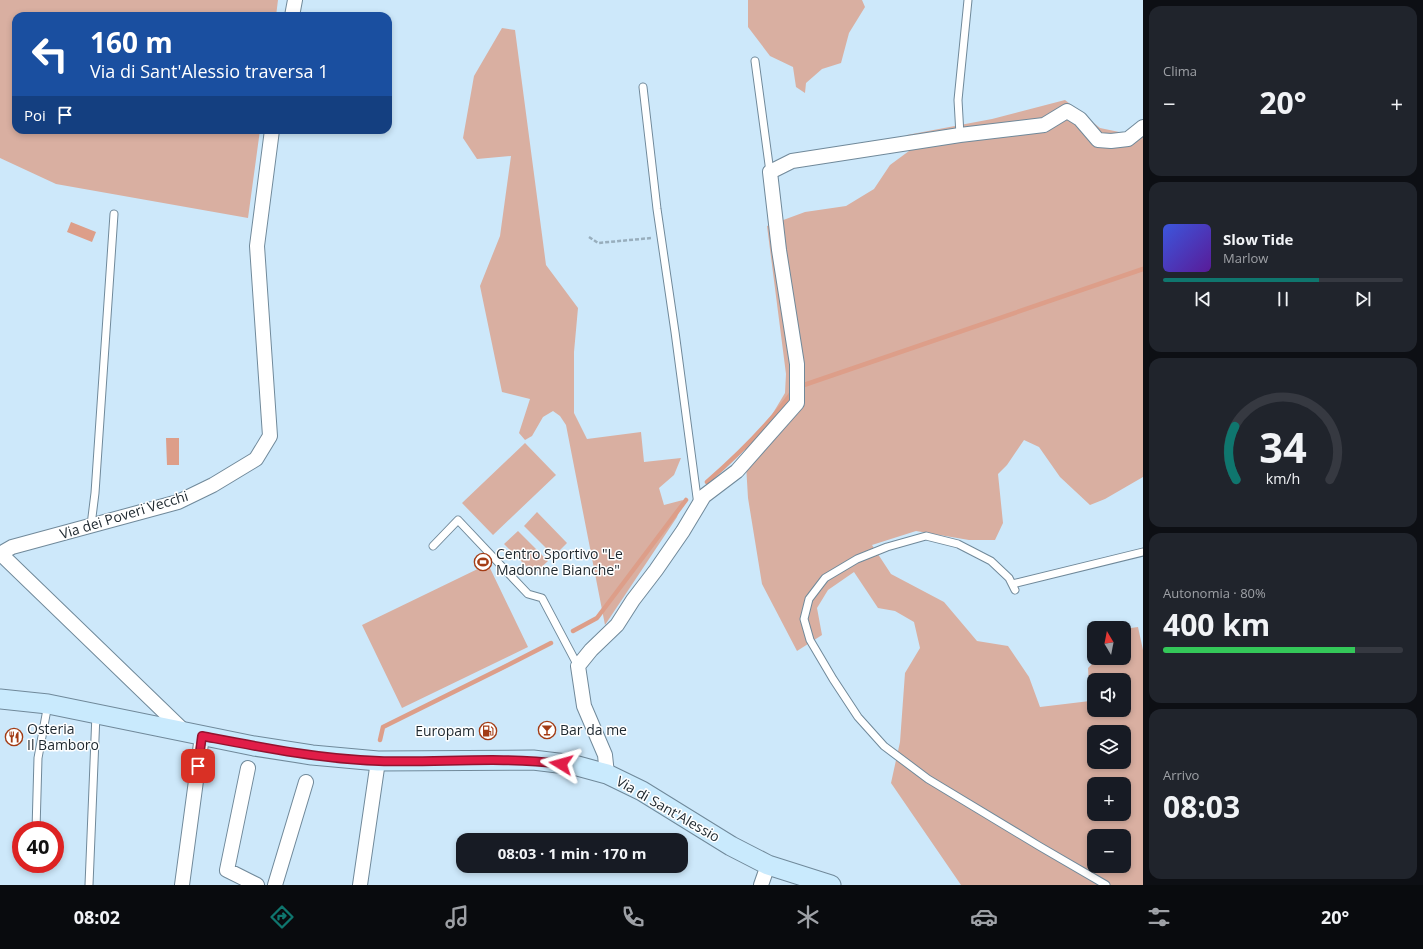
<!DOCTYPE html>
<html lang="it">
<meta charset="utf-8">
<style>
:root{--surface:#171b24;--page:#20242c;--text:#f1f3f6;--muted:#9ea1a6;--line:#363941;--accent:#0f766e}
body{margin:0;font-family:"Open Sans",sans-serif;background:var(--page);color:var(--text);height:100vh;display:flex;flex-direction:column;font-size:15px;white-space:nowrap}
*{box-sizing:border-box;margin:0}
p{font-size:13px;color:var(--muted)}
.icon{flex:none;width:22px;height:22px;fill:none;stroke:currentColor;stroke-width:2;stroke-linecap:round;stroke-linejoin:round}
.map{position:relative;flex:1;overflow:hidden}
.details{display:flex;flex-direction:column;gap:6px;padding:6px;background:#0d0f14;width:280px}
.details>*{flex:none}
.top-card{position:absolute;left:12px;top:12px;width:380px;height:122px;border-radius:12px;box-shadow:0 2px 6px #0003;background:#1a4fa0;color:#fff;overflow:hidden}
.needle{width:26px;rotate:350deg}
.fabs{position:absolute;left:1087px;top:621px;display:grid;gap:8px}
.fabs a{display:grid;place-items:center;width:44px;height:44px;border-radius:8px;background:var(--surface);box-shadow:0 2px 6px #0003;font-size:20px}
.speed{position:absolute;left:12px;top:821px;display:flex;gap:8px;font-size:20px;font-weight:700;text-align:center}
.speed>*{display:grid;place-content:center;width:52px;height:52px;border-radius:50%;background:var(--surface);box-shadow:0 2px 6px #0003;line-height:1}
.speed .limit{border:6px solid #d22;background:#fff;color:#111}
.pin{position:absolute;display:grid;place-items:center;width:34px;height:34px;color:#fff;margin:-17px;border-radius:8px;box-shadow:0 2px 6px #0006}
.me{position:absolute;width:44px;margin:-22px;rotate:278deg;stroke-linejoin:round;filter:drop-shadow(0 0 3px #0008)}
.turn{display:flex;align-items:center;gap:14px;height:84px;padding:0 12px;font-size:18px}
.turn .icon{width:52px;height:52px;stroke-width:2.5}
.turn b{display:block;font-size:28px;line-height:34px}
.then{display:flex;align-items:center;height:38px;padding:0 12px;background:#0003;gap:8px;font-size:15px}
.big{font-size:30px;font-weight:700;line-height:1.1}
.details .card{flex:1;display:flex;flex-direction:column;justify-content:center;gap:6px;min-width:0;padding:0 14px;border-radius:12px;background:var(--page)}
.details .dial{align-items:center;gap:0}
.dial svg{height:104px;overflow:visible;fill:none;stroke:var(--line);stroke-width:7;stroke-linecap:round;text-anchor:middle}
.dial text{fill:var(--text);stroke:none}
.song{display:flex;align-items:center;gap:12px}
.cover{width:48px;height:48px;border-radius:6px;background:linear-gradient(135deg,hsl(230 70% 55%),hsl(270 70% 35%))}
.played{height:4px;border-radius:2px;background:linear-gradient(90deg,var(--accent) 65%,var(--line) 65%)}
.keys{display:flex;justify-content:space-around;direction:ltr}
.heat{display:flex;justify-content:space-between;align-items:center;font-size:22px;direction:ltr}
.charge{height:6px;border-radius:3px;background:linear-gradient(90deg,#34c759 80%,var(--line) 0)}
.trip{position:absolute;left:456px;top:833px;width:232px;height:40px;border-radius:12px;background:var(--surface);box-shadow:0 2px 6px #0003;font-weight:700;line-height:40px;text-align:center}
.tabs{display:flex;height:64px;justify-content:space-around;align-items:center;background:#090b0e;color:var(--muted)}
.tabs .icon{width:28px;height:28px}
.tabs .on{color:var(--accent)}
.tabs b{font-size:18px;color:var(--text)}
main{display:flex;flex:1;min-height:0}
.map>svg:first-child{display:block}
.green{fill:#d9afa1;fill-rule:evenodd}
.water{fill:#dd9e89}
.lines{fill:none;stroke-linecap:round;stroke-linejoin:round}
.stream{stroke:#dd9e89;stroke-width:4.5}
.lane-casing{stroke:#70899a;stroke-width:9}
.street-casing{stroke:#70899a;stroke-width:16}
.secondary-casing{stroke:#70899a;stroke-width:21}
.path{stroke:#98aebd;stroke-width:2.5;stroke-dasharray:4 2;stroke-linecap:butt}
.lane{stroke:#fff;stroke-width:7}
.street{stroke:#fff;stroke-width:14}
.secondary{stroke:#c9eafd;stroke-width:19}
.route-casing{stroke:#92132f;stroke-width:10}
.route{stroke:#e11d48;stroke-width:7}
.labels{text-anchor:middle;stroke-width:3;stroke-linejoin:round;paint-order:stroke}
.street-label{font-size:14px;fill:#1e282f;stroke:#fff}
.poi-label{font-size:14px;fill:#1e282f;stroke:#fff;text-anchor:start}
</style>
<main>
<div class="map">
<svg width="1143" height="885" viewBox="0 0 1143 885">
<rect width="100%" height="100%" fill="#cde8fa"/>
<!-- green -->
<path class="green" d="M0,0H278L276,16H16V130H260L248,218L56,184L0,158Z
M748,0H862L865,7L849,33L841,63L822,69L806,83L805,93L796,87L793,67L770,56L748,27Z
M502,28L515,30L546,265L578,308L574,352V413L587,439L641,432L644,462L681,458L674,475L659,488L664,505L683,500L677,517L605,625L566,425L560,416L553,411L543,417L532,436L525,440L519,433L530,399L502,392L480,286L500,236L511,156L477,159L463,138L474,76Z
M1065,100L1100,128L1124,133L1143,120V477L1105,499L1090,505L1060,477L1039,447L1024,440L1007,465L998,474L1003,523L995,540H969L916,531L872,545L891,574L944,602L977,641L1008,646L1029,677L1040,707L1090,701L1088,668L1098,658H1124V629L1138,627L1143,650V885H961L891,783L900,742L905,673L920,648L914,622L895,611L878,608L854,572L828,590L817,608L822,635L797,651L762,584L748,498L745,448L770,418L785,393L786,374L767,226L805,212L846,206L874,189L890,165L909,151L907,135L992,119ZM1094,680H1124V710H1094ZM1094,732H1124V762H1094ZM1094,784H1124V814H1094ZM1094,836H1124V866H1094Z
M525,443L556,475L493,535L462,503Z
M537,512L567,543L554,556L524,526Z
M518,531L548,561L534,574L504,544Z
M488,564L528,647L402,708L362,625Z"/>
<!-- water -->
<path class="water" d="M71,222L96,232L92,242L67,232Z
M166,438H179V465H167Z"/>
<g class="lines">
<!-- stream -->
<path class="stream" d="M801,386L1143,269
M707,482C739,454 768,426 793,391
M573,631L597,618L686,500
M380,740L383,727L500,669L551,643"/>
<defs>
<path id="lane" d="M755,61L770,172
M643,87L657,209L675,332L698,505
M960,135L958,100L968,0
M91,525L95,493L114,214
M433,546L458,520L528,594L542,598L578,666
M1012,584L1143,552
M1015,590L1009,578L991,561L958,544L926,536L887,547L857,559L825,578L809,599L804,619L810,640L833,679L858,717L884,746L928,779L1039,846L1106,885
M36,830L38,758L48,704
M89,885L96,714"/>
<path id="street" d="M292,16L295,0
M185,732L5,558V551L12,547L178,502L213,485L256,459L270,436L257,246L272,130
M248,768L227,870L257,885
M607,774L605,755L584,706L578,666L591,650L617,625L633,600L656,570L683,531L704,496L737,471L797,403V364L779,250L770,172L792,161L960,135L1044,125L1067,111L1080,119L1098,140L1111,141L1128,139L1143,127
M182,885L202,736
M275,885L306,782
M360,885L378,761
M761,885L768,865"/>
<path id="secondary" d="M0,699L48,704L254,746L312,755L378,761L533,760L574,765L607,774L642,791L731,846L768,865L831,885"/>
</defs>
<!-- lane casing -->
<use href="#lane" class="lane-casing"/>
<!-- street casing -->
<use href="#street" class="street-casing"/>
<!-- secondary casing -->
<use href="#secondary" class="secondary-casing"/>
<!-- path -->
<path class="path" d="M589,237L598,243L651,238"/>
<!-- lane -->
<use href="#lane" class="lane"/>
<!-- street -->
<use href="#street" class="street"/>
<!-- secondary -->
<use href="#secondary" class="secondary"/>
</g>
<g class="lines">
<defs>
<path id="route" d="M198,766L202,736C260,747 319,759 379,761C439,763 500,756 561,764"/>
</defs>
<!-- route casing -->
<use href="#route" class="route-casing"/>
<!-- route -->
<use href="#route" class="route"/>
</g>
<!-- icons -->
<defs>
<symbol id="stadium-ring" viewBox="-11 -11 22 22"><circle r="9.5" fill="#fff" stroke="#a33c15" stroke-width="1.5"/><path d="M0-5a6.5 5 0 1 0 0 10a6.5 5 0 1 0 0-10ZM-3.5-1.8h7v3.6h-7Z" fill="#a33c15"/></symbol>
<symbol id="bar-ring" viewBox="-11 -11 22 22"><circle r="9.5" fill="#fff" stroke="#a33c15" stroke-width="1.5"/><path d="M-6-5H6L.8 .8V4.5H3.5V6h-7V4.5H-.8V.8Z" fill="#a33c15"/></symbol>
<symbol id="fuel-ring" viewBox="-11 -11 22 22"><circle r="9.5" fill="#fff" stroke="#a33c15" stroke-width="1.5"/><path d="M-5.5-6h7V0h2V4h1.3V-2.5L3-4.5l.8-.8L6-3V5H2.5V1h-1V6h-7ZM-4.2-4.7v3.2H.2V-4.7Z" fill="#a33c15"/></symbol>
<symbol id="restaurant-ring" viewBox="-11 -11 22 22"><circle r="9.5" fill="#fff" stroke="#a33c15" stroke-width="1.5"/><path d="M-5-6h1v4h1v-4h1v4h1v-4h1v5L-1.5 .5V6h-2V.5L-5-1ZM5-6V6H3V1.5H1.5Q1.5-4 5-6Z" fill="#a33c15"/></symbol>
</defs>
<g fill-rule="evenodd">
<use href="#stadium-ring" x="473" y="552" width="20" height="20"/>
<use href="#bar-ring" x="537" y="720" width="20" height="20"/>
<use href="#fuel-ring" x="478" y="721" width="20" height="20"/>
<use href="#restaurant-ring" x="4" y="727" width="20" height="20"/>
</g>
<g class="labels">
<!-- street labels -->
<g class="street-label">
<text transform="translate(124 515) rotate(-17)" y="5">Via dei Poveri Vecchi</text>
<text transform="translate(668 809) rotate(30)" y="5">Via di Sant'Alessio</text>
</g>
<!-- poi labels -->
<g class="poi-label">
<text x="496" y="559">Centro Sportivo "Le<tspan x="496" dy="16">Madonne Bianche"</tspan></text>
<text x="27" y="734">Osteria<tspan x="27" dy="16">Il Bamboro</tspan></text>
<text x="560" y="735">Bar da me</text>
<text x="475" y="736" text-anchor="end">Europam</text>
</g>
</g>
</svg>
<div class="fabs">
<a><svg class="needle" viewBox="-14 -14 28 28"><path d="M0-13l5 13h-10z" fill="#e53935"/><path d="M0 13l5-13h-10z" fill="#9ea1a6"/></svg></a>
<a><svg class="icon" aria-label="sound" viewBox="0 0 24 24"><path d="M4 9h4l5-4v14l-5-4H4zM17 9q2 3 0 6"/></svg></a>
<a><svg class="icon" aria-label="layers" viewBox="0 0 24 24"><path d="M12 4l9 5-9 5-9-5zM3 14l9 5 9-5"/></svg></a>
<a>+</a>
<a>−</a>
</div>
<div class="speed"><div class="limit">40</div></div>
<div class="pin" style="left:198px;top:766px;background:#d93025"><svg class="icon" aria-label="arrive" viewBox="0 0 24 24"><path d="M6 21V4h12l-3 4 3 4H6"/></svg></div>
<svg class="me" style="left:561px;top:764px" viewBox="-20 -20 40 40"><path d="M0-17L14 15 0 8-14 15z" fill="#e11d48" stroke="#fff" stroke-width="4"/></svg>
<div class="trip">08:03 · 1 min · 170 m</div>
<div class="top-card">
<div class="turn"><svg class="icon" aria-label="left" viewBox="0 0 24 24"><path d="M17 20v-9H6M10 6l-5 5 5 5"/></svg><div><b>160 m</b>Via di Sant'Alessio traversa 1</div></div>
<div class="then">Poi<svg class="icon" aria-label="arrive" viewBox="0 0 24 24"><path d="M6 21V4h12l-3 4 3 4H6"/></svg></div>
</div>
</div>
<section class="details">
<div class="card"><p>Clima</p>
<div class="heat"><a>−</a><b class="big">20°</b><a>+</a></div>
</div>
<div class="card">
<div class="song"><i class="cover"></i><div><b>Slow Tide</b><p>Marlow</p></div></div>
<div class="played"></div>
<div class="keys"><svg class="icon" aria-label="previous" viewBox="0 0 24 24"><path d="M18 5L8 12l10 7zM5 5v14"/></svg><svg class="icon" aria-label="pause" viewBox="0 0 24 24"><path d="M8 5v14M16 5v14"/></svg><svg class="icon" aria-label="next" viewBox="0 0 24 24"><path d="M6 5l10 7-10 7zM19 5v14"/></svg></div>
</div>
<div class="card dial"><svg viewBox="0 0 100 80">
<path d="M14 69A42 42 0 1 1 86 69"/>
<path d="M14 69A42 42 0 0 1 13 28" stroke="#0f766e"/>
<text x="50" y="56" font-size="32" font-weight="700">34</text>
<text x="50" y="72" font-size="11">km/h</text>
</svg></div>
<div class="card"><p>Autonomia · 80%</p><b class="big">400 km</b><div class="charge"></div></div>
<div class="card"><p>Arrivo</p><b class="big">08:03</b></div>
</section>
</main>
<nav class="tabs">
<b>08:02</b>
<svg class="icon on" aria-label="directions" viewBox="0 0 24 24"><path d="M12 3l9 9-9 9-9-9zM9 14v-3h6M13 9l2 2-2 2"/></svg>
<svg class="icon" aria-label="music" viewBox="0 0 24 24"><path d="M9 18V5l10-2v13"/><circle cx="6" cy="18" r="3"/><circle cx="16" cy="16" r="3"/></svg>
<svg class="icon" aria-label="phone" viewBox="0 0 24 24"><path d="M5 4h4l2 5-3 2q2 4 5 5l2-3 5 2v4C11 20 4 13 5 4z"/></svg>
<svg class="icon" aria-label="climate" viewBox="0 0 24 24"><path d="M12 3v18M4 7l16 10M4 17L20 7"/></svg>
<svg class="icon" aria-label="car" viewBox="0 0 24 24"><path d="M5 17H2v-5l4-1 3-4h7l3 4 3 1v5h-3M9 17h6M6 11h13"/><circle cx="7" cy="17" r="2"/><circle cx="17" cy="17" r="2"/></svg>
<svg class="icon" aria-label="filters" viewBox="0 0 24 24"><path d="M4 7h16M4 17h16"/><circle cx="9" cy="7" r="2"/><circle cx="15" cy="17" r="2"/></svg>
<b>20°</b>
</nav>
